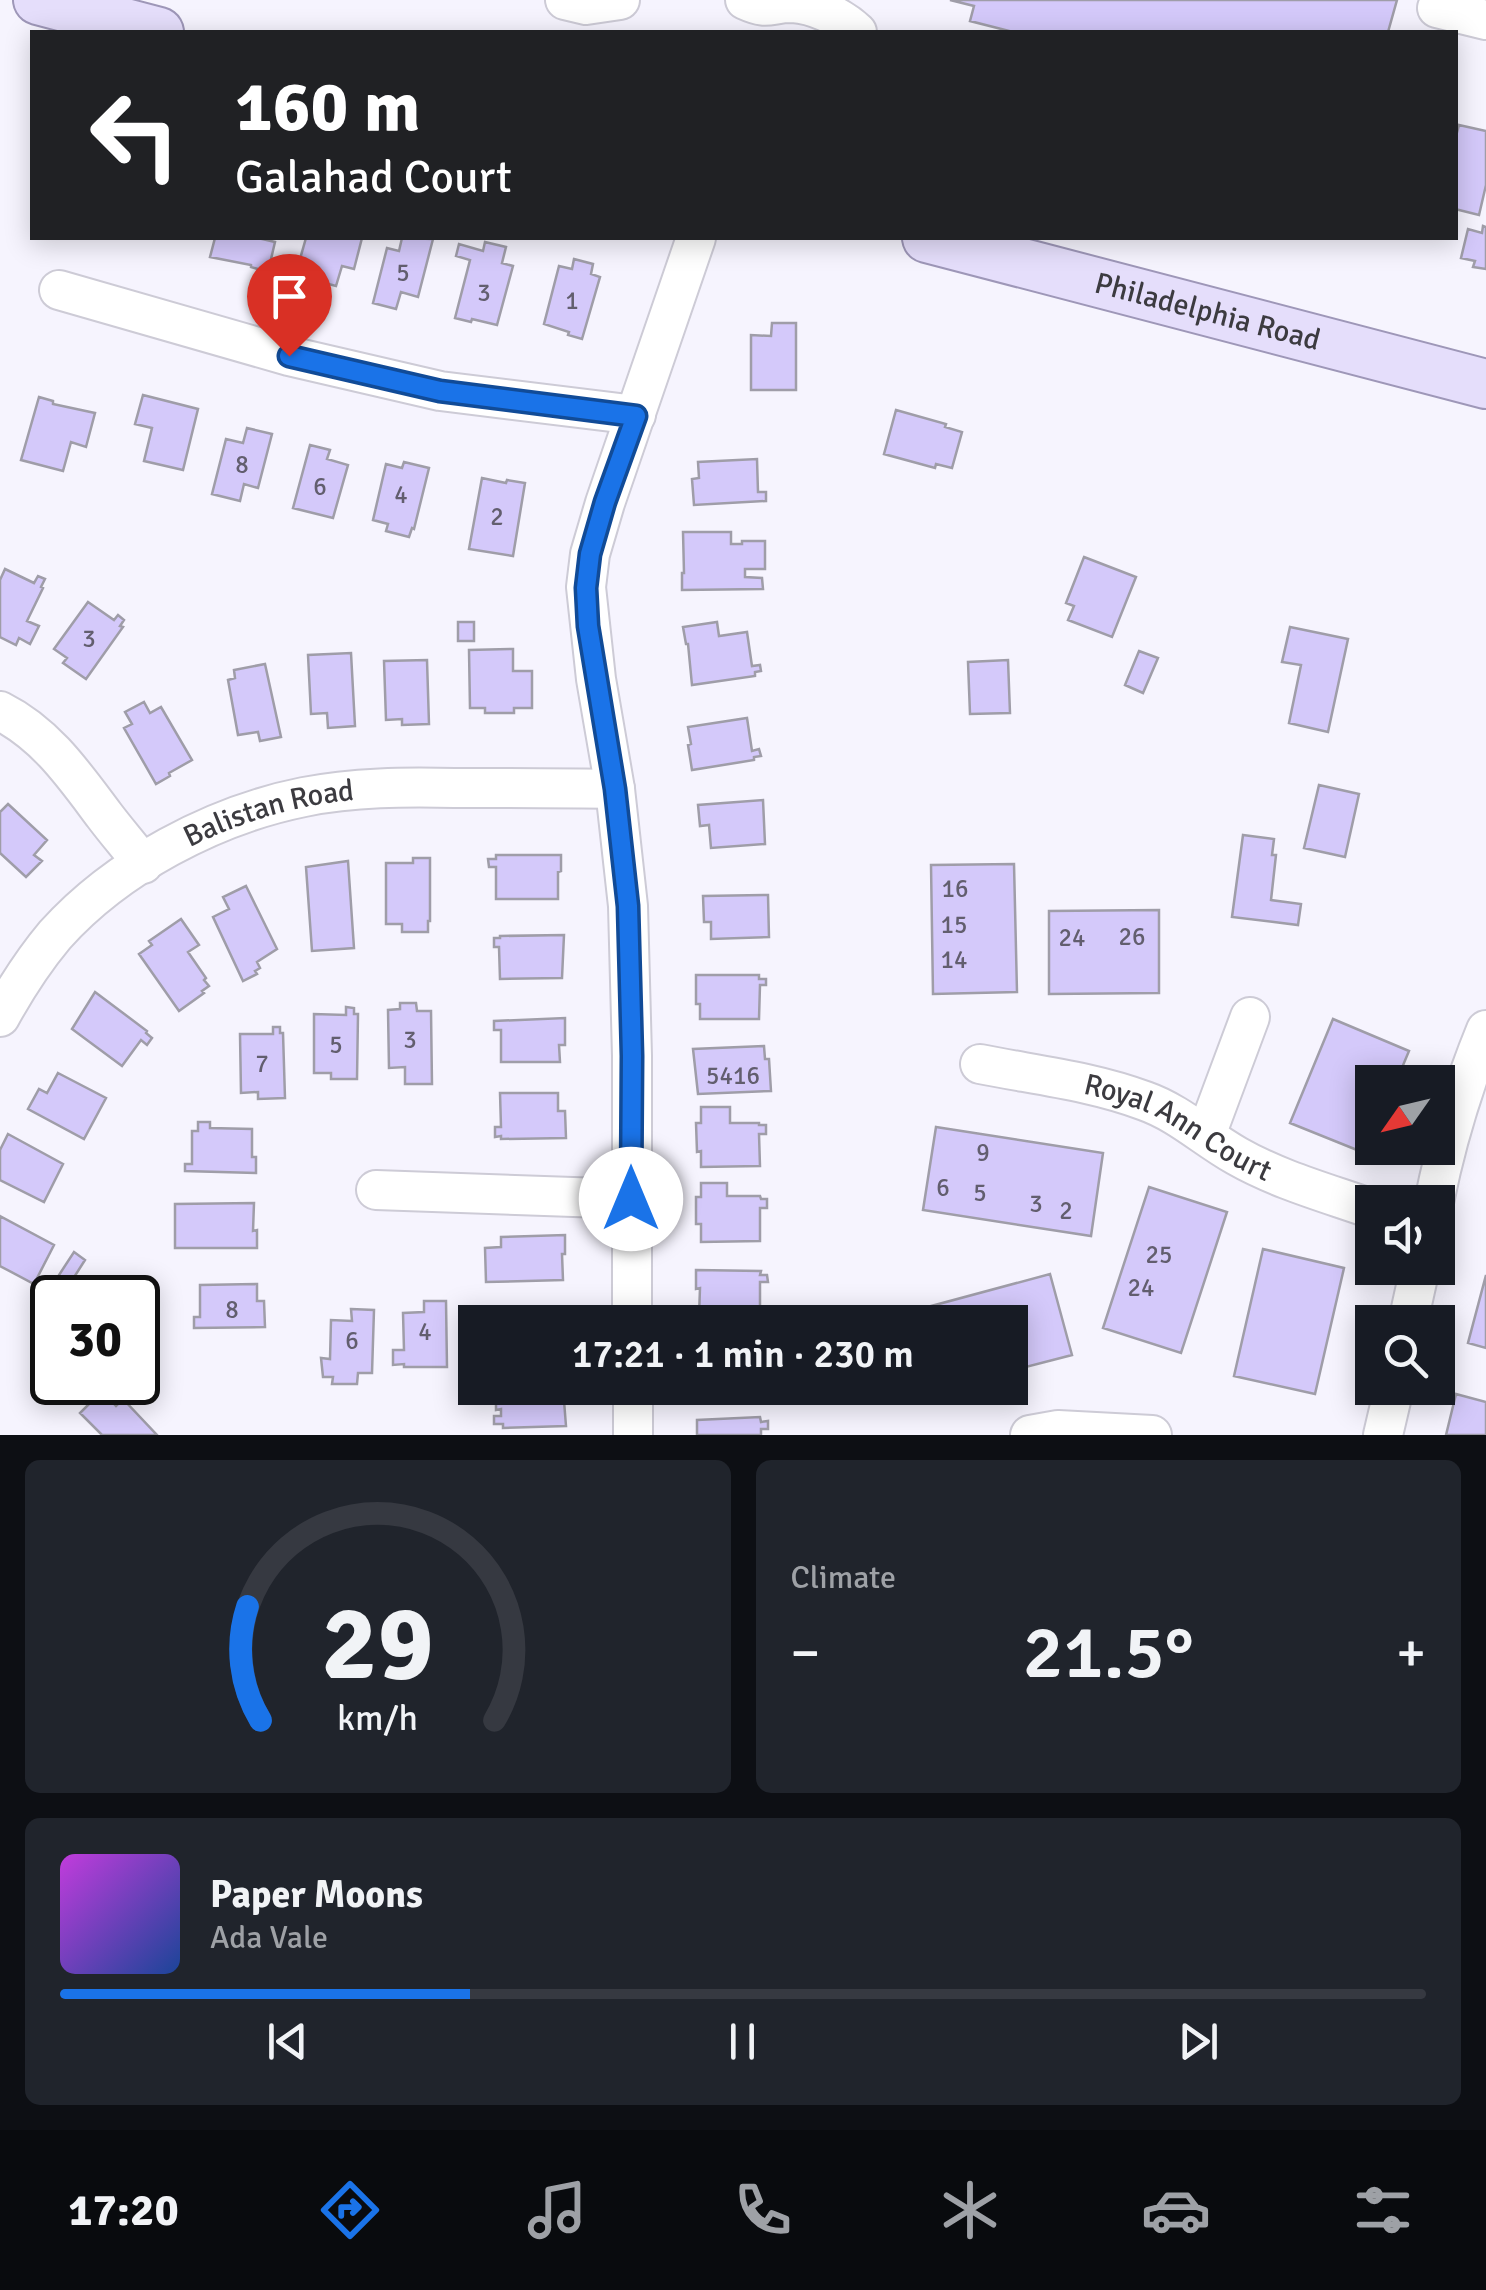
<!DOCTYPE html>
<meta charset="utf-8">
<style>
:root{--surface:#171b24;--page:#20242c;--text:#f1f3f6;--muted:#9ea1a6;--line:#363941;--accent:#1a73e8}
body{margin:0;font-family:Signika,sans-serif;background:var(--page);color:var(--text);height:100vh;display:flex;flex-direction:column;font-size:38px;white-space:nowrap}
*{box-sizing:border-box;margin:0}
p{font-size:32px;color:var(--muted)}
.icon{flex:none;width:55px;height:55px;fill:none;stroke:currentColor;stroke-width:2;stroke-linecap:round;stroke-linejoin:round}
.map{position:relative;height:1435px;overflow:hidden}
.panel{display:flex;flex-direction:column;gap:25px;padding:25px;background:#0d0f14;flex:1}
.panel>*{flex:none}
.hud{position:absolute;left:30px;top:30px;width:1428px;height:210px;border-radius:0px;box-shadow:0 5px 25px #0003;background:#202124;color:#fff;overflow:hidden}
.needle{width:65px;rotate:236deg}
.tools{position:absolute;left:1355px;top:1065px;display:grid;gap:20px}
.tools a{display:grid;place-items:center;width:100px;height:100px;border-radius:0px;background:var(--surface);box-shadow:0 5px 25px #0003;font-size:50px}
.speed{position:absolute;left:30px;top:1275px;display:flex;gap:20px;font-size:50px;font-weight:700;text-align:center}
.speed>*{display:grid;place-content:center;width:130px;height:130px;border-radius:50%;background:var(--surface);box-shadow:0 5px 25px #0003;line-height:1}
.speed .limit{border:5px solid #111;border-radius:15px;background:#fff;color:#111}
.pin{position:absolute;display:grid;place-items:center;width:85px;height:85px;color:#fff;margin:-102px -42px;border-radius:50% 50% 50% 0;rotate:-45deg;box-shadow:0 0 10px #0007}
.pin .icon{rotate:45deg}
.me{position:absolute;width:110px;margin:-55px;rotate:0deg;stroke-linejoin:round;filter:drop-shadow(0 0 8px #0008)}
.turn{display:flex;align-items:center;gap:35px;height:210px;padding:0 40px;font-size:45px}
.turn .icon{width:130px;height:130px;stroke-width:2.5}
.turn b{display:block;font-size:70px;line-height:85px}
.big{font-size:75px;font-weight:600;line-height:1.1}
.panel .widget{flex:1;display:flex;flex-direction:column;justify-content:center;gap:15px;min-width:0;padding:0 35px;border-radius:15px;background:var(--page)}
.panel .dial{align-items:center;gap:0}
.dial svg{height:260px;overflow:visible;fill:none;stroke:var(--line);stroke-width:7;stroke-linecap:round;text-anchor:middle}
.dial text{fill:var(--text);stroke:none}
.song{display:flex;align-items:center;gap:30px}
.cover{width:120px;height:120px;border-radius:15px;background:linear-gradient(135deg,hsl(290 70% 55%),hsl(220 70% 35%))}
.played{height:10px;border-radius:5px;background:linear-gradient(90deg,var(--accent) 30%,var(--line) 30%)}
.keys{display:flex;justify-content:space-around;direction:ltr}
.heat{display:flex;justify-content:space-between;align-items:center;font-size:55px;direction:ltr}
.panel .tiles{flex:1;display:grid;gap:25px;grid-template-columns:1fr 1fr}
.widget:last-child{grid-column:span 2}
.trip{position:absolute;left:458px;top:1305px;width:570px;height:100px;border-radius:0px;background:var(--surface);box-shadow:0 5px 25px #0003;font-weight:600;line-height:100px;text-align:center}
.dock{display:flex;height:160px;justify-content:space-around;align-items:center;background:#090b0e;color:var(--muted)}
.dock .icon{width:70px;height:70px}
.dock .active{color:var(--accent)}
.dock b{font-size:45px;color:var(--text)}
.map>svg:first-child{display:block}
.building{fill:#d4c9fa;stroke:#9f9da8;stroke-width:2.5}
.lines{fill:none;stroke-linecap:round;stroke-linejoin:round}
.minor-casing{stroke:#cdcbd6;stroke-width:42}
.major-casing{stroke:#9e97b8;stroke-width:52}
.minor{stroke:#fff;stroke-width:38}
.major{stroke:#e5defb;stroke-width:48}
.route-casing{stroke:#114b97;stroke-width:25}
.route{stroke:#1a73e8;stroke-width:18}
.labels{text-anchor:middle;stroke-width:9;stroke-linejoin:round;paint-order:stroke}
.number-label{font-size:25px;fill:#625e6e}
.street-label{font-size:30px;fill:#3c3b40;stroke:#fff}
</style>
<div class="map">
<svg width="1486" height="1435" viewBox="0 0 1486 1435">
<rect width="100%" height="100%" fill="#f6f4fe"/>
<!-- building -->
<path class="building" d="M950,0H1397L1388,32H1013L970,21L974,6Z
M1459,125L1486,131V185L1479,215L1455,209V140Z
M1483,226L1486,227V269L1473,267L1475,261L1461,258L1468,229L1482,233Z
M215,238H258L275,242L268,272L251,267V265L210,257Z
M306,238H362L354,269L342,266L336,286L321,282L319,287L294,280Z
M402,238L433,239L418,297L401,292L396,309L373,303L387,248L399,251Z
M485,242L506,247L502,263L513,266L497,325L472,319L471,322L455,318L470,260L456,256L459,244L483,251Z
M574,259L593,264L591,274L600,277L582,339L568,335L569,332L544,324L559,266L572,269Z
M772,323H796V390H751V335L771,336Z
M143,395L198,409L183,470L144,461L152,428L135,424Z
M39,397L53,401V404L95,413L86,447L71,442L63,471L21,460Z
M896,410L946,424L945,427L962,432L952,468L936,464L935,468L884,454Z
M247,428L272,434L258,488L244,484L240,501L212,494L226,439L243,443Z
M310,445L330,450L327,459L348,465L333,518L293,508Z
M757,459L758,492H766V501L694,505L692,479L699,478L698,462Z
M404,462L429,468L414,529L412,528L409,537L386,531L388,524L373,520L386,464L402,468Z
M482,478L506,483L507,480L525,483L513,556L469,549Z
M683,532H731V544H742V541H765V569H745V577L762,578L763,589L682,590V573H684Z
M1084,557L1136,577L1112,637L1068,620L1074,606L1066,603Z
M5,569L34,583L38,576L45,579L41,587L43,588L27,621L39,626L30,644L19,638L16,645L0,637V580Z
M88,602L114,620L118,615L124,620L120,626L123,627L86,679L63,663L67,658L54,649Z
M458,622H474V641H458Z
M717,622L719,636L747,632L752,666L760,665L761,671L755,672V676L692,685L688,644H686L683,627Z
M1290,627L1348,639L1328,732L1289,723L1301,665L1282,662Z
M513,649V671H532V708H514V713H485V708H470L469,650Z
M1139,651L1158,658L1143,693L1125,685Z
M351,653L355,726L328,728L327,713L311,714L308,655Z
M427,660L429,724L402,725V719L386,720L384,661Z
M1008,660L1010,713L970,714L968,662Z
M265,664L281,737L260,741L258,732L238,735L228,680L235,678L234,670Z
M144,702L150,713L161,707L192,760L169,773L170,776L156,784L124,728L132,724L125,712Z
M747,718L752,751L759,749L761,756L754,757V760L692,770L688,745L691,744L688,727Z
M1319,785L1359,794L1345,857L1304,848Z
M763,800L765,844L711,848L709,825L700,826L698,805Z
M8,804L47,840L34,855L42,861L26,877L0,853V812Z
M1243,835L1274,839L1272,855H1276L1271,900L1301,904L1298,925L1232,917Z
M496,855H561V871L558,872V899H496V867H489L488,859H496Z
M413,858H430V921H428V932H402V924H386V863H413Z
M348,861L354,948L312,951L306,867Z
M1014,864L1017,992L933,994L931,865Z
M246,886L277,949L257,962L260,968L255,971L257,974L243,981L213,917L229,909L223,897Z
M768,895L769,937L711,939V922H704L703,896Z
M1159,910V993L1049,994V911Z
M181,919L199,945L188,952L206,978L204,980L209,986L202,991L204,993L179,1011L139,954L152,945L149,941Z
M564,935L562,978L500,979L499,947H494V938H500V936Z
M696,975H759V979H766V985H760L759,1019H700V1004H696Z
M95,992L147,1031L146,1033L152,1038L147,1045L141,1040L122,1066L72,1029Z
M400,1003H416L417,1011H431L432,1084H405V1067L389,1068L388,1010L400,1009Z
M346,1007L354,1008V1014H358L357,1079H331V1073H314V1014L346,1015Z
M565,1018V1045H559L560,1062H501V1030H494V1021Z
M1333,1019L1409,1051L1396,1082H1372V1140L1367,1154L1290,1123Z
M273,1027H280V1033H283L285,1098L258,1099V1092L241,1093L240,1034H273Z
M764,1046L765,1059H769L771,1091L698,1094L693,1049Z
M58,1073L106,1098L84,1139L28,1109L39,1089L47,1093Z
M500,1093H558V1111H565L566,1138L501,1139V1136L495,1137V1127H501Z
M701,1107H730V1123H759V1125H766V1134H759L760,1166L701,1167V1151L697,1152L696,1123H701Z
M198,1122H210V1128L252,1129V1157H256V1173L185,1171V1164H192V1131H198Z
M936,1127L1103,1153L1091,1236L923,1210Z
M8,1134L63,1164L44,1202L0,1180V1150Z
M701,1183H727V1196H760L761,1199H767V1208H760V1241L701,1242V1224H696V1197H701Z
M1149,1187L1227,1212L1181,1353L1103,1328Z
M254,1203L253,1231L257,1230V1248H175V1204Z
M0,1216L54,1245L34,1284L0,1266Z
M565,1235V1254H562L563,1280L486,1282L485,1248L501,1247V1237Z
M1263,1249L1344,1268L1315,1394L1234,1376Z
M74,1252L85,1260L71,1282L59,1275Z
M696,1270L761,1271L760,1275H767L768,1282H760V1316H699L700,1288L696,1289Z
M1050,1274L1072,1355L1010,1371V1322H928L924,1308Z
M1486,1275V1348L1468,1343Z
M257,1284V1301H264L265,1327L194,1328V1317H200V1285Z
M424,1301H446L447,1367H404V1364L393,1365V1350H404L403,1313L424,1312Z
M351,1309L374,1310L372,1373H358L357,1384H332L333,1377H323L321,1358L330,1359L331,1320L352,1321Z
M501,1311H559L558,1322H501Z
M501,1388H563L566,1426L503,1428V1424H494V1416H501V1409L496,1410V1393H501Z
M102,1391L116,1406L123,1399L157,1435H102L80,1413Z
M1456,1394L1486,1402V1435H1446Z
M760,1417L761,1422L768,1421V1429H761V1435H697V1420Z"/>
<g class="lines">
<defs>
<g id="minor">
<path d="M565,0L586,5L620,0"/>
<path d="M745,0C769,11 769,3 792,3C814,4 841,17 857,32"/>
<path d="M1437,8L1486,20"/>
<path d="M59,290L289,356L440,391L636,415"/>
<path d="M0,711C46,734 74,775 104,815C116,831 130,847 143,864"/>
<path id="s1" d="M0,1017C16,988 34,960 55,935C117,866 214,815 304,797C354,787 405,787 455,788C509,788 562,788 615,789"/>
<path id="s2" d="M980,1064C1035,1075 1092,1081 1145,1101C1179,1113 1205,1138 1237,1156C1279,1180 1327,1193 1372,1209"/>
<path d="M1206,1135L1250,1017"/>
<path d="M376,1190L631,1199"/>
<path d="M1434,1202C1446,1143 1463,1086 1486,1030"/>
<path d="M632,1322V1056L628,906L615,789L596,679L586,587L590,554L605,503L696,238"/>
<path d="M1408,1322L1420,1268"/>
<path d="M633,1388V1435"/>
<path d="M1030,1435L1058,1430L1152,1435"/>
<path d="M1383,1435L1394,1388"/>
</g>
<g id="major">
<path d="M38,0L159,32"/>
<path id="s3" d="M927,238L1486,384"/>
</g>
</defs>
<!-- minor casing -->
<use href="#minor" class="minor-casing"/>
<!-- major casing -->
<use href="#major" class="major-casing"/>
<!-- minor -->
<use href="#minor" class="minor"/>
<!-- major -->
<use href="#major" class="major"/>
</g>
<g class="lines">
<defs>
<path id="route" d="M289,356L440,391L636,416L605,502L590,554L586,588L588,626L615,789L628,906L632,1056L631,1199"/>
</defs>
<!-- route casing -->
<use href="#route" class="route-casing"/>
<!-- route -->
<use href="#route" class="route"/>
</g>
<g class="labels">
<!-- number labels -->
<g class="number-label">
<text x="403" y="281">5</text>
<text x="484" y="301">3</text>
<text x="572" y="309">1</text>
<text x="242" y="473">8</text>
<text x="320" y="495">6</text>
<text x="401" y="503">4</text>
<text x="497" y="525">2</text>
<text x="89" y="647">3</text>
<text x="955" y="897">16</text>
<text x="954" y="933">15</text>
<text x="1132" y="945">26</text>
<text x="1072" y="946">24</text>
<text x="954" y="968">14</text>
<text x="410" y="1048">3</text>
<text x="336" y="1053">5</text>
<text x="262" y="1072">7</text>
<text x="733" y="1084">5416</text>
<text x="983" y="1161">9</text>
<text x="943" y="1196">6</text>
<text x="980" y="1201">5</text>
<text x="1036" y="1212">3</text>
<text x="1066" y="1219">2</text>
<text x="1159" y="1263">25</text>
<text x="1141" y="1296">24</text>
<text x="232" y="1318">8</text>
<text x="425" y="1340">4</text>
<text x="352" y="1349">6</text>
</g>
<!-- street labels -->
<g class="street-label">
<text dy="10" stroke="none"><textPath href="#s3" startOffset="290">Philadelphia Road</textPath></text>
<text dy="10" stroke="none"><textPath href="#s1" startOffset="350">Balistan Road</textPath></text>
<text dy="10" stroke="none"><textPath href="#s2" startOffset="210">Royal Ann Court</textPath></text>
</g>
</g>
</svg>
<div class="tools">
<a><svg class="needle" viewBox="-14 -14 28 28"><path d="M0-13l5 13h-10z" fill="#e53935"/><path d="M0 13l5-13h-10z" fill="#9ea1a6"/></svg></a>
<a><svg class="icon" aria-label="sound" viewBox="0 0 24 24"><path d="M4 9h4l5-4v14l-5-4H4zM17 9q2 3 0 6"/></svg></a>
<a><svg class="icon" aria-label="search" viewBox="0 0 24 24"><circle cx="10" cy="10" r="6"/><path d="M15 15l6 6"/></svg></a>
</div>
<div class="speed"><div class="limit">30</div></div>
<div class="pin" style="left:289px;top:356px;background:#d93025"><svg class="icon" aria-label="arrive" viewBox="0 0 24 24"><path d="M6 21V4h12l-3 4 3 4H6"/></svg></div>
<svg class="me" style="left:631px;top:1199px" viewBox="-20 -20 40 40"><circle r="19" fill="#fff"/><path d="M0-13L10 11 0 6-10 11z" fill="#1a73e8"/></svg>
<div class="trip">17:21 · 1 min · 230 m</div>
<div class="hud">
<div class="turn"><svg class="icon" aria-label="left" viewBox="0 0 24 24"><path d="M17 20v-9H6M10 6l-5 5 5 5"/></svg><div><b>160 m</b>Galahad Court</div></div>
</div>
</div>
<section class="panel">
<div class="tiles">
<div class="widget dial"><svg viewBox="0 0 100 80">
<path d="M14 69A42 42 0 1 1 86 69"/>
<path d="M14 69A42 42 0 0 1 10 34" stroke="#1a73e8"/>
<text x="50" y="56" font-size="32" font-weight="700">29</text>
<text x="50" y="72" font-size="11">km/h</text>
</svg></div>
<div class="widget"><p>Climate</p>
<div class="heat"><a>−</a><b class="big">21.5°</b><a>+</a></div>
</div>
<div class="widget">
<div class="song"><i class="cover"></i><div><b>Paper Moons</b><p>Ada Vale</p></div></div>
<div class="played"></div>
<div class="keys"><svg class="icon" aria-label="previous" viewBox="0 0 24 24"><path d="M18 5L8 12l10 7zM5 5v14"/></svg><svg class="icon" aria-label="pause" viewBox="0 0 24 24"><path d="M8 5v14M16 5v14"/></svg><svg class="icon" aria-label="next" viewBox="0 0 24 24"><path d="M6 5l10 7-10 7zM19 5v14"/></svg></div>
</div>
</div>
</section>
<nav class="dock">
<b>17:20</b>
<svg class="icon active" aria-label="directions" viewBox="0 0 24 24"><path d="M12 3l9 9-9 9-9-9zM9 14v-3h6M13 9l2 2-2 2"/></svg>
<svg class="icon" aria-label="music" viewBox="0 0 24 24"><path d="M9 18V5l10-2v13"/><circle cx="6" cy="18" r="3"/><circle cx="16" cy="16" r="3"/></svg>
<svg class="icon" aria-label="phone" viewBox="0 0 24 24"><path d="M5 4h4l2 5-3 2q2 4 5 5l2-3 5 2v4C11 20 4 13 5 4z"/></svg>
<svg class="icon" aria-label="climate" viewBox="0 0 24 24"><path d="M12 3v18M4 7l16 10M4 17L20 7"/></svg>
<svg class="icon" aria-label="car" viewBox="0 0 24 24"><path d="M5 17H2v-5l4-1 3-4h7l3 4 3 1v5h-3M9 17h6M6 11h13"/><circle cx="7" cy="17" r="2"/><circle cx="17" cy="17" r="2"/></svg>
<svg class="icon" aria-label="filters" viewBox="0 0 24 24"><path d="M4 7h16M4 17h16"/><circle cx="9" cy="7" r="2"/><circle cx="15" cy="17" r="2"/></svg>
</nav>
